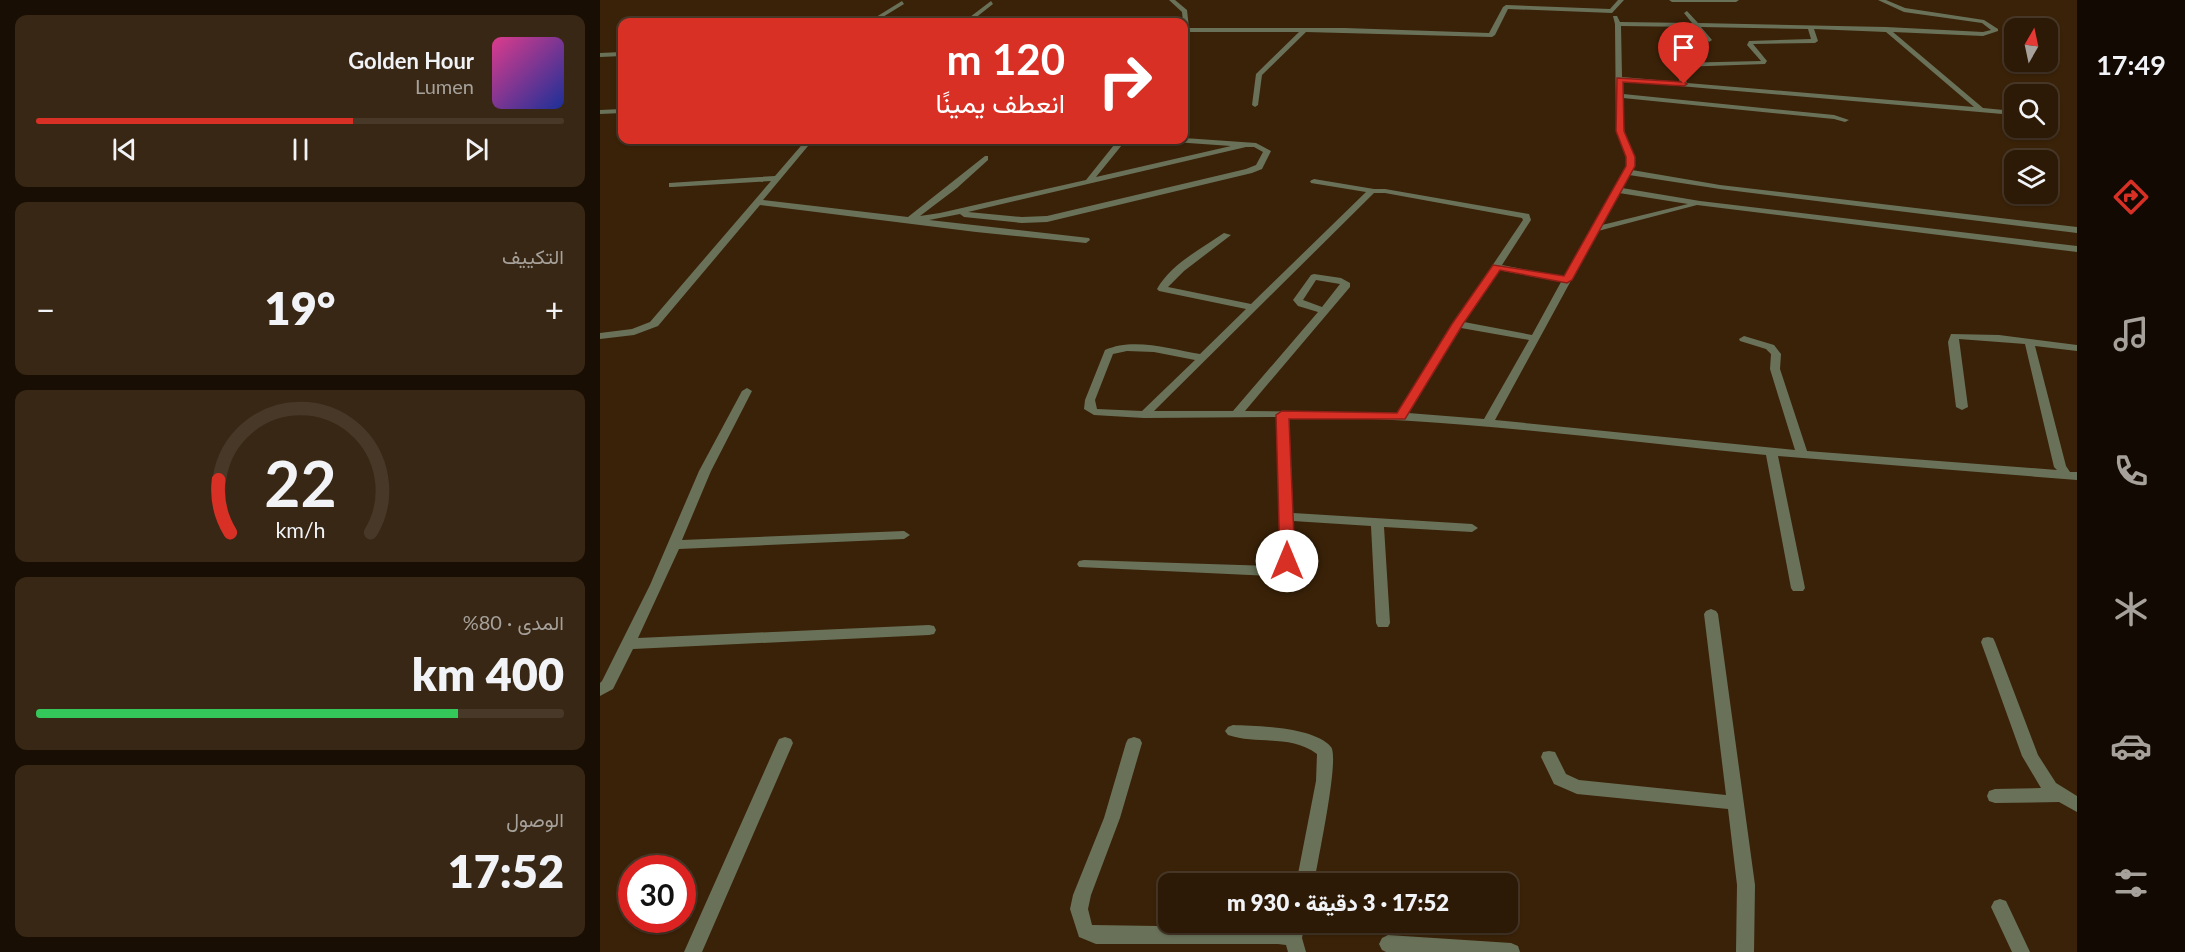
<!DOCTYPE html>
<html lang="ar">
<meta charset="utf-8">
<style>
:root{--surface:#2c1a06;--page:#382714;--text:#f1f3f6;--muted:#a6a19b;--line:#483828;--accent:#d93025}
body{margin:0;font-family:Lato,Vazirmatn,sans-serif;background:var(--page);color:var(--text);direction:rtl;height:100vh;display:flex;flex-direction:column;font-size:22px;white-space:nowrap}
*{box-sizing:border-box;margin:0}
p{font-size:20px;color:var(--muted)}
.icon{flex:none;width:33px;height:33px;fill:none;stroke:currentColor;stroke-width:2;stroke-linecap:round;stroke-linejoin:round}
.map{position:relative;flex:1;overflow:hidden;direction:ltr}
.details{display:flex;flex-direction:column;gap:15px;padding:15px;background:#180e03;width:600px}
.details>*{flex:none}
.hud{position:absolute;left:18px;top:18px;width:570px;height:126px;border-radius:12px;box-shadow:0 2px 4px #0004,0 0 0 2px var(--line);direction:rtl;background:#d93025;color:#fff;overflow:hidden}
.needle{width:39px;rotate:9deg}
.tools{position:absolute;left:1404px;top:18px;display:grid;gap:12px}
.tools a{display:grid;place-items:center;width:54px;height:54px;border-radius:12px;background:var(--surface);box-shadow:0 2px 4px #0004,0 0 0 2px var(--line);font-size:30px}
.speed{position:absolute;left:18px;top:855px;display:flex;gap:12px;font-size:30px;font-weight:700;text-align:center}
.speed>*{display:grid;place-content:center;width:78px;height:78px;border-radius:50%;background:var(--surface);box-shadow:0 2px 4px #0004,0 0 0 2px var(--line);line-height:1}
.speed .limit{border:9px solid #d22;background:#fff;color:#111}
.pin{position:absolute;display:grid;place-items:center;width:51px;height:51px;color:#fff;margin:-62px -26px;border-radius:50% 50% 50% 0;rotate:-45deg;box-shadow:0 0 6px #0007}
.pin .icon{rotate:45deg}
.me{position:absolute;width:66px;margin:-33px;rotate:0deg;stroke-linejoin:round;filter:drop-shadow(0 0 4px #0008)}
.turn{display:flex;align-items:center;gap:21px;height:126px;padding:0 24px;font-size:27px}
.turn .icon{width:78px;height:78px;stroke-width:2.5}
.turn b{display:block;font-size:42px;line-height:51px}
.big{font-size:45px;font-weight:800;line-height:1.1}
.details .tile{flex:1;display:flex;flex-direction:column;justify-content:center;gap:9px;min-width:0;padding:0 21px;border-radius:12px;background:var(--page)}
.details .dial{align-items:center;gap:0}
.dial svg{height:156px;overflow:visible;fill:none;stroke:var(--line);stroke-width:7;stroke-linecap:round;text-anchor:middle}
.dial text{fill:var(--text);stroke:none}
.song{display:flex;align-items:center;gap:18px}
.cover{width:72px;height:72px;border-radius:9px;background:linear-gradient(135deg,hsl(330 70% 55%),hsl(230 70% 35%))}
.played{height:6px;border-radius:3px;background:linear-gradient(90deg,var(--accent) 60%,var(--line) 60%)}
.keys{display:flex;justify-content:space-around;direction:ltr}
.heat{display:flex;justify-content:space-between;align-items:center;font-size:33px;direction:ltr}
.charge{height:9px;border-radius:4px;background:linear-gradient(90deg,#34c759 80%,var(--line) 0)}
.trip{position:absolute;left:558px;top:873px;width:360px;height:60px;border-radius:12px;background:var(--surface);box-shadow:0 2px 4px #0004,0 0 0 2px var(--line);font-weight:800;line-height:60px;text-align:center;direction:rtl}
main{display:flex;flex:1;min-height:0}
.tab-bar{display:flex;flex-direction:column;width:108px;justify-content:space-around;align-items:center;background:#120a02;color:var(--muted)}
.tab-bar .icon{width:42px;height:42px}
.tab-bar .active{color:var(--accent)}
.tab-bar b{font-size:27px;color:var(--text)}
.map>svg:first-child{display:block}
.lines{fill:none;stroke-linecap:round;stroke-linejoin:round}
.minor{fill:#697259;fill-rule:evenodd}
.route{fill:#d93025;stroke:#8d1f18;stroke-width:1.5}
</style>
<main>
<nav class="tab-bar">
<b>17:49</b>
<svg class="icon active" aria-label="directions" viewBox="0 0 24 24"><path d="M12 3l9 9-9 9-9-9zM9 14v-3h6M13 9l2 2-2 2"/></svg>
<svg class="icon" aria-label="music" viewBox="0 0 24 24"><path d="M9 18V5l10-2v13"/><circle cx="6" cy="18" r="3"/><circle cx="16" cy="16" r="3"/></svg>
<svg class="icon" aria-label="phone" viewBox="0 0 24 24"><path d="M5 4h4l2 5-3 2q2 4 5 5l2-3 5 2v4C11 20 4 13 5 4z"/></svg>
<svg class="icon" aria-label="climate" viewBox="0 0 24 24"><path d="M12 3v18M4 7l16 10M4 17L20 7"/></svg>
<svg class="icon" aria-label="car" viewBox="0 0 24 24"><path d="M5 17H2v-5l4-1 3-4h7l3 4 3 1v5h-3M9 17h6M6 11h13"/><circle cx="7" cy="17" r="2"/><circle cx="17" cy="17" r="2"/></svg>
<svg class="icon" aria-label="filters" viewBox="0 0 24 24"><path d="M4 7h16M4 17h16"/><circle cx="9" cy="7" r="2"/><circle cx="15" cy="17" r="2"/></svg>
</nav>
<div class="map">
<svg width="1477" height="952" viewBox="0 0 1477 952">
<rect width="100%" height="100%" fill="#3a2208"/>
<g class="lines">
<!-- minor -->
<path class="minor" d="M569,0H575L587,10L589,28H745L889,33L903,7L906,5L1010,9L1018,0H1024L1012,13L908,9L895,35L892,37L706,32L662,75L658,105L655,107L652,105L656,74L699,32H584L582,12Z
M1069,0H1139L1136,2H1072Z
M1278,0H1286L1305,8L1384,20L1398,29V31L1383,36L1293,32L1383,108L1414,111V115L1022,81L1023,94L1234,115L1249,120L1245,122L1234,119L1023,98C1023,108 1023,118 1024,128C1025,142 1039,156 1032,170L1120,185L1477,227V233L1120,189L1029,175L1022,188L1100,201L1477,246V252L1097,205L998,231L895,420L1195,450L1170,369L1171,354L1166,349L1140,341L1139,339L1144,336L1174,345L1181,354L1180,369L1207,451L1457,470L1454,467L1425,344L1359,339L1368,407L1362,410L1356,407L1348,342L1351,334L1399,335L1477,345V351L1435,346L1466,466L1470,472H1477V480L1178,456L1205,588L1203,591H1193L1191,588L1166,455C1007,440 849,417 689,417L693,513L872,524L878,528L872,532L784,527L790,623L788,627H778L776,623L771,526L693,521C694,538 697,556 689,571L671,576L479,567L477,564L479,561L484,560L671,566L678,565L681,552L677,417L544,418L494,415L484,409L485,400L505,350C533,337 571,349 600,354L646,309L559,291L557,289C571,264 601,249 624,233L631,235L584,271L568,287L651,304L766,192L711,183L710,181L714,179L774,189H785L929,214L931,220L902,265L964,277L1026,166V157L1016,131L1015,24L1013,16H1017L1020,22L1092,23L1084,13L1087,11L1098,23L1286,27L1383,32L1391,30L1382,23L1304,12ZM1021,26L1095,27L1109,42L1112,40L1101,27L1208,29L1211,39L1149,41L1147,45L1161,61L1077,63L1074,67L1080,82L1022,77ZM1214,29L1286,32L1374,107L1087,83L1080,67L1165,64L1167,61L1153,44L1215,43L1218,41ZM774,193H785L922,218L923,220L853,324L798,413L645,411L750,287V283L741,278L714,274L711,275L693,300L698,306L718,312L633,411H554ZM1019,193L1088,204L1002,225ZM898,270L961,282L932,335L864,322ZM716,280L740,284L722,307L703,300ZM861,328L929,340L884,419L808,413ZM527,351L554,352L595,360L542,411L497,409L495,400L513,354Z
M391,1L393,4L374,19L364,22L333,21L268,22L302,1L304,4L278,20L333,17L363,19L370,17Z
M22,52V56L0,57V53Z
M22,109V113L0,114V110Z
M584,138L656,143L671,151L662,169L652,173L447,222L422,223L364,217L360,214L329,220L489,238L490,240L486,243L376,232L160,205L58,326L34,335L0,339V333L32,329L50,322L171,181L72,187H69V183L175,176L206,140H213L163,200L308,217L385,156H388V160L357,188L320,216L340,213L486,180L518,140H526L496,177L631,146L574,142L570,140ZM646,147H654L663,152L656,165L646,169L447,216L422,217L368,212Z
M147,388L152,391L111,471L82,540L304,531L310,535L304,539L79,549L38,638L329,625L334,626L336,630L334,634L329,635L33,649L13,689L0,696V683L2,681L50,585L99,471L142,391Z
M1111,609L1116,611L1118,614L1155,885L1154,952H1136L1137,885L1128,809L977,794L954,784L941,757L943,752L949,751L955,752L966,774L979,780L1126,795L1104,614L1106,611Z
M1388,637L1393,638L1395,642L1438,755L1456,783L1477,796V812L1459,802L1395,803L1389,801L1387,796L1389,791L1395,789L1441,788L1422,756L1381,642L1383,638Z
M633,725C657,726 714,727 731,747C740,758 717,864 714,884H696L716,781L717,754C690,734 657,745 628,735L625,731L628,727Z
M185,737L191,739L193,743L102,952H84L177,743L179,739Z
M534,737L540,739L542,743L520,818L491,895L488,909L492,925L686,928L687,922H705L702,938L706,952H688L686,945L678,944H496L479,937L470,909L473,895L504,818L526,743L528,739Z
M1400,899L1406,901L1430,952H1412L1391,907L1394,901Z
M788,935L911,943L918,946L920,952H786L782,950L779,944L782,938Z"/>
</g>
<!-- route -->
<path class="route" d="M1017,78L1084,82L1087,84L1084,86L1023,82L1024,131L1035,157V166L972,280L967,283L900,270L863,324L805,419H689L695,561L692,565H682L680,561L676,415L682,411L797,413L852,324L893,265L964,276L1026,166V157L1016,131Z"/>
</svg>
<div class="tools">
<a><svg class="needle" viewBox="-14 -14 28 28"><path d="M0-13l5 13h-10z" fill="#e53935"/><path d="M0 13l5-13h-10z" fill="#a6a19b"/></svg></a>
<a><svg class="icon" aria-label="search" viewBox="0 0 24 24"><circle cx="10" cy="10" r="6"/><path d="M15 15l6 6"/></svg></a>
<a><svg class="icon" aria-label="layers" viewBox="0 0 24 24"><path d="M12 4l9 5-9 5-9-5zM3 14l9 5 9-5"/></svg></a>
</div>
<div class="speed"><div class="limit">30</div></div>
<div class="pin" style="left:1084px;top:84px;background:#d93025"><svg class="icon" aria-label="arrive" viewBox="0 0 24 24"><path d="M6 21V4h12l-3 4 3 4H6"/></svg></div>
<svg class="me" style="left:687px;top:561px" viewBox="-20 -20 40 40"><circle r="19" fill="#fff"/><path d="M0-13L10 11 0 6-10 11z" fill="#d93025"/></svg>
<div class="trip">17:52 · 3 دقيقة · 930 m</div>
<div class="hud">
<div class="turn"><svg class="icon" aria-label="right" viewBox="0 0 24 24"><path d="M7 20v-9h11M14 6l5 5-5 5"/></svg><div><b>120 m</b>انعطف يمينًا</div></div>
</div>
</div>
<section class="details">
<div class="tile">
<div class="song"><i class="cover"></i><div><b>Golden Hour</b><p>Lumen</p></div></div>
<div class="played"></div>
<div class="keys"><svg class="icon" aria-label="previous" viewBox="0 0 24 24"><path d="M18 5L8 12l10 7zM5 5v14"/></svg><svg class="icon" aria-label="pause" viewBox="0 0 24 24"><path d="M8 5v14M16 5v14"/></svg><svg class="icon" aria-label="next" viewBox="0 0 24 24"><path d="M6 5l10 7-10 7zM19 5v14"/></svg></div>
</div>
<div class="tile"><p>التكييف</p>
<div class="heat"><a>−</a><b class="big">19°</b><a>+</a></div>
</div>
<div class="tile dial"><svg viewBox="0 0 100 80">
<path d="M14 69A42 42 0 1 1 86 69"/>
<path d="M14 69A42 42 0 0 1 8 42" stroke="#d93025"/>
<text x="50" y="56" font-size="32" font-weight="700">22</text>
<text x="50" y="72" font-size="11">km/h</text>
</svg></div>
<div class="tile"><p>المدى · 80%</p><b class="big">400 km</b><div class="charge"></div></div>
<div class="tile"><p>الوصول</p><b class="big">17:52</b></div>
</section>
</main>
